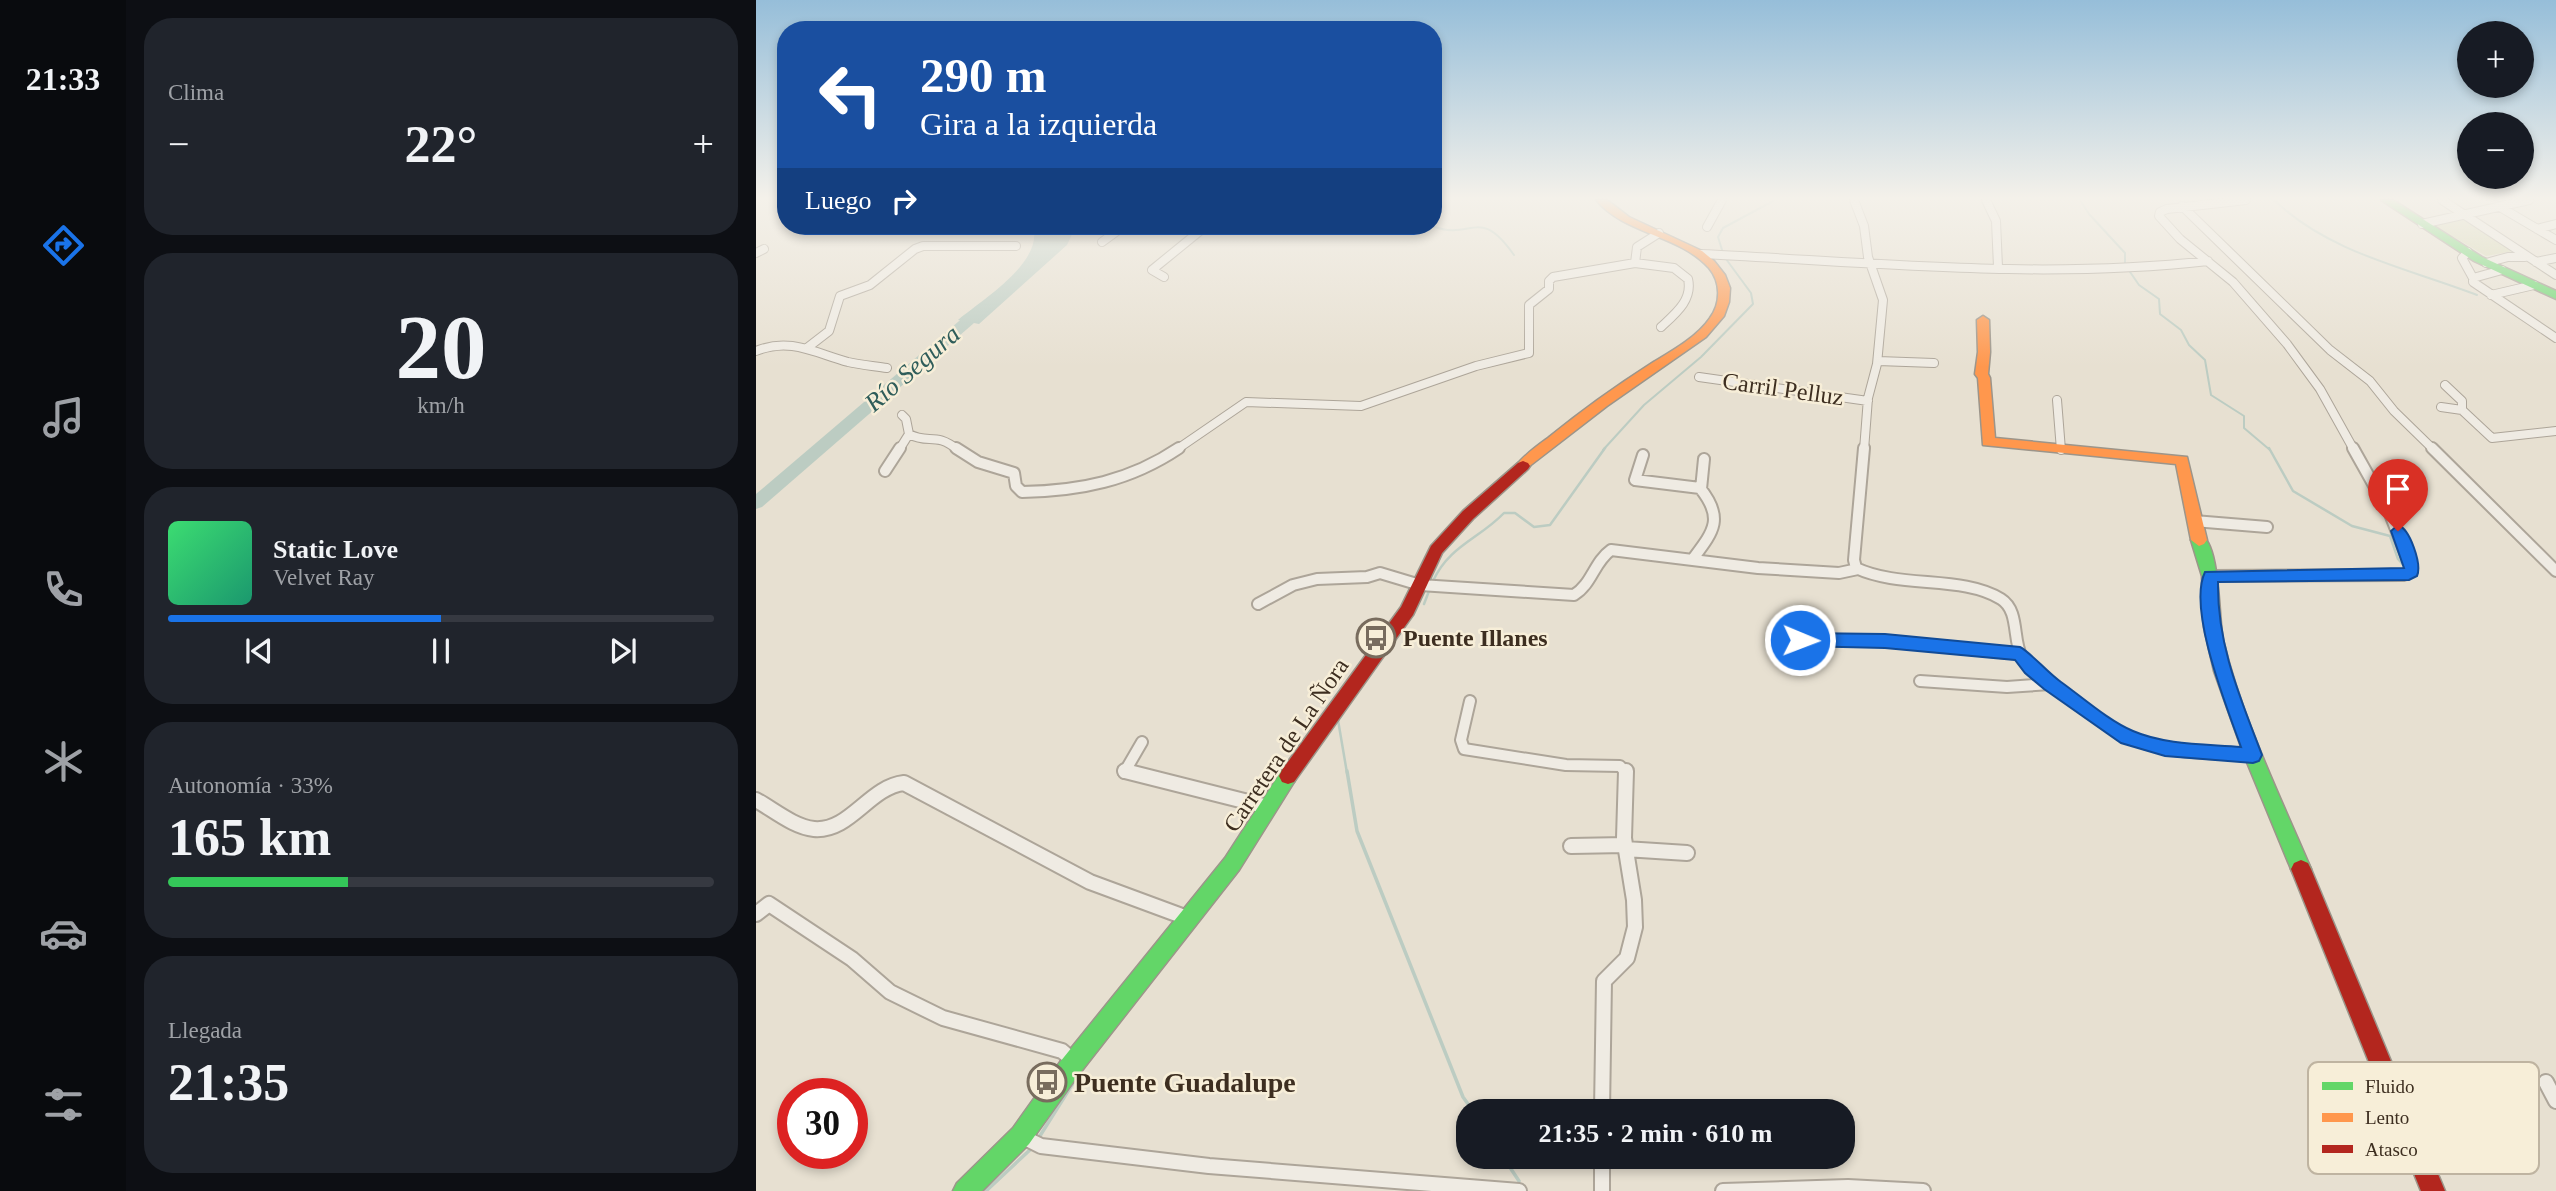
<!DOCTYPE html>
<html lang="es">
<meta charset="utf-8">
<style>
:root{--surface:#171b24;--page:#20242c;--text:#f1f3f6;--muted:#9ea1a6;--line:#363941;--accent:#1a73e8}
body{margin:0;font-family:"Times New Roman",serif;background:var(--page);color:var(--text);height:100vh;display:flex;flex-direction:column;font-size:26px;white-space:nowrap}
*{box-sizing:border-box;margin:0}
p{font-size:23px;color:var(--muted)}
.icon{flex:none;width:38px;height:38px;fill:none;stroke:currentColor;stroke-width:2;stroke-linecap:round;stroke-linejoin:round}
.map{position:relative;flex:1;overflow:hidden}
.side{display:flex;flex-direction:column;gap:18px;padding:18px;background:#0d0f14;width:630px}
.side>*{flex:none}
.top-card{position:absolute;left:21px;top:21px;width:665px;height:214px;border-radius:28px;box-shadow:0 4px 10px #0003;background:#1a4fa0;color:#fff;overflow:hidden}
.tools{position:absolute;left:1701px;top:21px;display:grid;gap:14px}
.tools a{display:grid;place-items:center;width:77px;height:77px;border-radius:50%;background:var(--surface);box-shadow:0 4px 10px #0003;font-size:35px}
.speed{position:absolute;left:21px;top:1078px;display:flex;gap:14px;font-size:35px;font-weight:700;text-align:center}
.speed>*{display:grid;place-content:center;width:91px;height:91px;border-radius:50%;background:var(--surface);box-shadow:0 4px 10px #0003;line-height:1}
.speed .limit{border:10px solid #d22;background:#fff;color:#111}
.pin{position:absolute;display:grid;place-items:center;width:60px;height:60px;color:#fff;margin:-72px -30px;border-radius:50% 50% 50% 0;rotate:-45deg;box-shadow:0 0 7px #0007}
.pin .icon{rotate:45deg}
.me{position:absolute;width:77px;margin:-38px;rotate:91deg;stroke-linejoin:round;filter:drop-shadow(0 0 5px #0008)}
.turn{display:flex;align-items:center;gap:24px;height:147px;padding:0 28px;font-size:32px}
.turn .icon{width:91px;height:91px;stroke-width:2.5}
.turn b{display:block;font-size:49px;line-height:60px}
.then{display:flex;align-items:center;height:66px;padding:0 28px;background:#0003;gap:14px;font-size:26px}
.big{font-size:52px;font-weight:600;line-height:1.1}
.side .widget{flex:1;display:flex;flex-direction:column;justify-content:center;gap:10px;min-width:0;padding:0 24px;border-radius:28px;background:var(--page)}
.side .dial{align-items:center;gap:0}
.dial b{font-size:91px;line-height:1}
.song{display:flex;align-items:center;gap:21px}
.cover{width:84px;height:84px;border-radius:10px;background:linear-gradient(135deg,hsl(140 70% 55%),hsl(160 70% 35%))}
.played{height:7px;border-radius:4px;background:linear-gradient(90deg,var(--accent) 50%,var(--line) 50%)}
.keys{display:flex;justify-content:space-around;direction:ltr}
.heat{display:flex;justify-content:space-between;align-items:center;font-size:38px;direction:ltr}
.charge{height:10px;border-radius:5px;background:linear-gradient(90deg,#34c759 33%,var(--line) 0)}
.trip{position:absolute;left:700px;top:1099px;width:399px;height:70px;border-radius:28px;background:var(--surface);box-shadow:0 4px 10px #0003;font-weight:600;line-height:70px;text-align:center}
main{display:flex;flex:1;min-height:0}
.tab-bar{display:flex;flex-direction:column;width:126px;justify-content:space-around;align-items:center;background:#090b0e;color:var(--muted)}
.tab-bar .icon{width:49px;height:49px}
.tab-bar .current{color:var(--accent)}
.tab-bar b{font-size:32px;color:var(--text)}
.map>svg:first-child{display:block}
.green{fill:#d6d7b3}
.water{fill:#bcccc2}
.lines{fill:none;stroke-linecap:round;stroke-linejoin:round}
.stream-far2{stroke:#bcccc2;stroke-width:2}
.stream-far1{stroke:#bcccc2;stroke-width:2.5}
.stream{stroke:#bcccc2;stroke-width:3.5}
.river{fill:#bcccc2;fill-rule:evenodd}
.street-far2-casing{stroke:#ada599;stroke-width:10}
.street-far1-casing{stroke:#ada599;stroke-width:14}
.street-casing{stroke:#ada599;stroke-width:18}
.fast-casing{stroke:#9c958a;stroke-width:3}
.slow-casing{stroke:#9c958a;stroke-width:3}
.jam-casing{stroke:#9c958a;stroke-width:3}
.street-far2{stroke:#efebe3;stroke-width:8}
.street-far1{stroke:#efebe3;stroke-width:10}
.street{stroke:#efebe3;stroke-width:14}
.fast{fill:#63d668;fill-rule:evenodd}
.slow{fill:#ff974d;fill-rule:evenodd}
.jam{fill:#b3261e;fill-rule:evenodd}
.route{fill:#1a73e8;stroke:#114b97;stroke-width:2}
.labels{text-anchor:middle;stroke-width:5;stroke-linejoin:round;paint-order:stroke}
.street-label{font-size:24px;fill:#3d2e20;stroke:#f7eed8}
.poi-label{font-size:24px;font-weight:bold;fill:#3d2e20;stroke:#f7eed8;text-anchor:start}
.water-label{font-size:26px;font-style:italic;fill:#2f5d5a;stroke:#f7eed8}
.near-poi-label{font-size:28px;font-weight:bold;fill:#3d2e20;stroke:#f7eed8;text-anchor:start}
.key{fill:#f7eed8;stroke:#bfb4a1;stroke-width:2}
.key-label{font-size:19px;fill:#3d2e20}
</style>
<main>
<nav class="tab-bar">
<b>21:33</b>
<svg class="icon current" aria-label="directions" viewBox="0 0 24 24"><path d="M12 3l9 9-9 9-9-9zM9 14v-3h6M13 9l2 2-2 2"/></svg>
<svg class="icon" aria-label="music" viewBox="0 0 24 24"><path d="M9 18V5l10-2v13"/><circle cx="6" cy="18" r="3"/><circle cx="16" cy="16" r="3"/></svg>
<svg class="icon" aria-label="phone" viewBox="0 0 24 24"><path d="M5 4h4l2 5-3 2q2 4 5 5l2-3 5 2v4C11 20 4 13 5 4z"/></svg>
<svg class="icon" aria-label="climate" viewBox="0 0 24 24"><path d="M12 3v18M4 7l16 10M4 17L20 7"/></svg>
<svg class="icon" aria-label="car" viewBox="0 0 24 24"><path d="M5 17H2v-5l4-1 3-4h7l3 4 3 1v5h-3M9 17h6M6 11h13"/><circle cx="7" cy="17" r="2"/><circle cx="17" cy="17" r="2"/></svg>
<svg class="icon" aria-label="filters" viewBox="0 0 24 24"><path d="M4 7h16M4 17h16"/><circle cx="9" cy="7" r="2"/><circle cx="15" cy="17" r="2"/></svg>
</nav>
<section class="side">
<div class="widget"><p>Clima</p>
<div class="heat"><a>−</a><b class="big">22°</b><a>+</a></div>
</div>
<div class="widget dial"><b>20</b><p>km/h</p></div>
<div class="widget">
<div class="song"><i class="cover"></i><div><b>Static Love</b><p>Velvet Ray</p></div></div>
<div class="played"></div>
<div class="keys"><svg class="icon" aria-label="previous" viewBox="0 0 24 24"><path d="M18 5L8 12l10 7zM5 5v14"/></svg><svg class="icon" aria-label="pause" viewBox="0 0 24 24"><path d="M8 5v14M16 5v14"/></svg><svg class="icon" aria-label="next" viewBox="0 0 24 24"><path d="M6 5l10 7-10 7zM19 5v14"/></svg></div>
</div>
<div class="widget"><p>Autonomía · 33%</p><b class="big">165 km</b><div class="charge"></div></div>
<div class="widget"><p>Llegada</p><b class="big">21:35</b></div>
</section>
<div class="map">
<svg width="1800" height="1191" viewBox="0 0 1800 1191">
<rect width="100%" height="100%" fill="#e7e0d1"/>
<!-- green -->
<path class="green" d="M1707,219L1758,251L1730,256L1679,226Z"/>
<!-- water -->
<path class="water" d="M277,226H320L311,245L223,324L202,320C227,299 288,262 277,226Z"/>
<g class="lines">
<!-- stream-far2 -->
<path class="stream-far2" d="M1324,200L1333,214L1369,253V264
M1518,200C1573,253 1651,268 1721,295
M676,226C717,242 722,204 758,255
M967,253L962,237L967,228L1019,200
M1372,269L1383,285L1403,299L1404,314L1425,330L1433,345L1449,360L1455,395L1488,416V428L1514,450
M847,450L888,405L945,357L997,304L995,293L970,259"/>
<!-- stream-far1 -->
<path class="stream-far1" d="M1513,448L1537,491L1596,526L1634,536L1642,559L1650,568
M677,581C693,546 723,539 748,513H759L778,527L794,525L849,448
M668,604L673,591
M582,720L591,773"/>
<!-- stream -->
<path class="stream" d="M591,771L601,831L707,1097L717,1111
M282,1139L319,1080
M747,1157L763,1181
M230,1191L276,1148"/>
<!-- river -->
<path class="river" d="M228,303L235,307L233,310L6,507L0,509V494L223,304Z"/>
<defs>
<path id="street-far2" d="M1098,200L1108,226L1112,257L1127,300L1121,364L1112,398L1108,450
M1230,200L1240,221L1242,267
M1490,200L1411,209L1404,212L1403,216L1424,239L1477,282L1531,344L1564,389L1598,450
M1686,200L1800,275
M1426,206L1574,350L1614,381L1638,411L1678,450
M1744,207L1800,240
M1666,224L1773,200
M951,227L966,200
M1781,229L1800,224
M346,242L368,226
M1712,252L1706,258L1717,278
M0,253L8,249
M945,254C1114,262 1283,280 1452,261
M1780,262L1800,258
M879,263L918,268L932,279C937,300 919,314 905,327
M1730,263L1752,257H1769
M1746,270L1717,278V282L1800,338
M408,277L396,270L450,226
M1735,295L1778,285
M51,348L73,331L84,296L114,285L159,249L167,246H260
M0,351C34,337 59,353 92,362C105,365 118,366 131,368
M1122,361L1178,363
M943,377L1112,401
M1689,385L1706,401V410L1736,438L1800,431
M1301,400L1305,450
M1685,407L1706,410
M153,434C173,445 179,431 202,450
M143,450L153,434L150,419L146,415
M420,450L490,402L605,406L720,366L773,353V305L793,289V281L797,277L879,263L881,247L903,233"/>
<path id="street-far1" d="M200,448L222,462L258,473L260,486L266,492C324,491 374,481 423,448
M1108,448L1098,560L1100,568C1145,589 1206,575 1245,599C1264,611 1256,640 1266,657C1276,676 1298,686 1315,698C1331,709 1345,723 1362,732C1403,755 1452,753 1497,755
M1676,448L1800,571
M887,455L879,480L944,488C969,519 957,532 936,560
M129,471L144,448
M945,489L948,459
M1438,521L1511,527
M1454,576L1647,575L1656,571L1634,514L1597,448
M502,604L537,585L561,579L611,577L624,573L664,585L818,595C836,584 838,562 855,550L1002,568L1083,573L1102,569
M1044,640L1130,641L1264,654
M1164,681L1251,687L1294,684
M714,701L705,740L708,749L810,765L864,766L870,773
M368,773L386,742"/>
<path id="street" d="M369,771L512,807
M0,800C18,810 38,827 58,829C94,832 113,787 148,783L334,882L434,919
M815,846L869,845
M869,849L931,853
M0,914L13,904L96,959L134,992L187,1018L306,1051L319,1062
M1790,1082L1800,1101
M846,1111L848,981L871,958L879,927L878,900L868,838L870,771
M265,1136L285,1146L453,1166L763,1191
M846,1157V1191
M967,1191L1092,1187L1167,1191"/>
<path id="fast" d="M1625,200H1637L1726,257L1800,291V299L1718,261Z
M1443,534C1465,541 1462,619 1467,640C1486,719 1523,794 1555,869L1552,875L1545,878L1538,875L1535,869L1488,755L1458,671L1448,627L1446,576L1435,540Z
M532,768L538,770L541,776L538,782L483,870L320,1078L273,1144L226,1191H197L201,1183L257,1128L304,1062L469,858L526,770Z"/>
<path id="slow" d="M840,200H851L873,217L946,251L958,261L969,275L974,288L973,302L968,316L950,337L851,406L767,471L760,466C768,455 781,446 792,438C825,411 860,386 896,363C916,351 941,337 954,318C965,303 965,282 953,268C922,234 870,235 840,200Z
M1227,316L1233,320L1234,352L1232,374L1234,378L1239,438L1431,457L1451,540L1448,544L1443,546L1435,540L1420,464L1227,445L1222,378L1219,374L1222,352L1221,320Z"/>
<path id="jam" d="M767,461L772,463L774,466L772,469L717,519L686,553L657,615L538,782L532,784L526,782L523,776L526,770L645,607L675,546L707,511L762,463Z
M1545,860L1552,863L1555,869L1689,1191H1665L1535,869L1538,863Z"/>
</defs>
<!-- street-far2 casing -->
<use href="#street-far2" class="street-far2-casing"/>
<!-- street-far1 casing -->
<use href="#street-far1" class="street-far1-casing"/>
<!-- street casing -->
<use href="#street" class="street-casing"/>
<!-- fast casing -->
<use href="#fast" class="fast-casing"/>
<!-- slow casing -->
<use href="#slow" class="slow-casing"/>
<!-- jam casing -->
<use href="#jam" class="jam-casing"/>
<!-- street-far2 -->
<use href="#street-far2" class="street-far2"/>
<!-- street-far1 -->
<use href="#street-far1" class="street-far1"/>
<!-- street -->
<use href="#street" class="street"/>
<!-- fast -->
<use href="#fast" class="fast"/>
<!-- slow -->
<use href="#slow" class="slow"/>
<!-- jam -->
<use href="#jam" class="jam"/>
</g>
<!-- sky -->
<linearGradient id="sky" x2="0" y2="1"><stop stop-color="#96bed9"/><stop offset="0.54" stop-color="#f4f1ea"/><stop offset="1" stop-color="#f4f1ea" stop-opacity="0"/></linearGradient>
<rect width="1800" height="367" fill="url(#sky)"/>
<!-- route -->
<path class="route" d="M1642,525C1654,529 1666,564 1661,576L1653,580L1462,582C1461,645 1484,697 1506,755L1503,761L1497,763L1409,756L1365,743L1288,689L1269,673L1259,660L1129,648L1044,646L1038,644L1035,640L1038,635L1044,633L1129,634L1264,647C1273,651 1293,674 1305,682C1326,697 1353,721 1377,731C1409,745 1450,744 1485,747C1471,708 1431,609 1449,572L1648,568L1635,531Z"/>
<!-- icons -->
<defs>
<symbol id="bus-ring" viewBox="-11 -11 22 22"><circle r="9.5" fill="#f7eed8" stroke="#786c5e" stroke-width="1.5"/><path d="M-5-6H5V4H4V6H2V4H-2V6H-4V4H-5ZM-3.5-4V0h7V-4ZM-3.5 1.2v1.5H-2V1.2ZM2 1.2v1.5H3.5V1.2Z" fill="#786c5e"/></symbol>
</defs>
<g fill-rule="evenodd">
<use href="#bus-ring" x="598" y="616" width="44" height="44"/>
<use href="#bus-ring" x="269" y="1060" width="44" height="44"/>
</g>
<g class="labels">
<!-- street labels -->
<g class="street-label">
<text transform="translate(1027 389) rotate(8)" y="8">Carril Pelluz</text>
<text transform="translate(530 745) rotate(-56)" y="8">Carretera de La Ñora</text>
</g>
<!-- poi labels -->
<g class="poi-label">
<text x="647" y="646">Puente Illanes</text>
</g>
<!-- water labels -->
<g class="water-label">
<text transform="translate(156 368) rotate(-41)" y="9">Río Segura</text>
</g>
<!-- near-poi labels -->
<g class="near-poi-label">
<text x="318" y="1092">Puente Guadalupe</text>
</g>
</g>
<!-- legend -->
<rect x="1552" y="1062" width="231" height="112" rx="10" class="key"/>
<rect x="1566" y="1082" width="31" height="8" fill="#63d668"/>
<rect x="1566" y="1113" width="31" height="9" fill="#ff974d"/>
<rect x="1566" y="1145" width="31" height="8" fill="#b3261e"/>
<g class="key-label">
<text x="1609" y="1093">Fluido</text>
<text x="1609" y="1124">Lento</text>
<text x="1609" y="1156">Atasco</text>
</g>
</svg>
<div class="tools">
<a>+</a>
<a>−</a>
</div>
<div class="speed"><div class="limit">30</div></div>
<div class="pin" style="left:1642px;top:531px;background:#d93025"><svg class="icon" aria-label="arrive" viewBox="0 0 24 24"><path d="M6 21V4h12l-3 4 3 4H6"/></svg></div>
<svg class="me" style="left:1044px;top:640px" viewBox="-20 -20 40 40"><circle r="17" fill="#1a73e8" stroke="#fff" stroke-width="3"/><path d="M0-11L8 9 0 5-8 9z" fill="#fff"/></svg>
<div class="trip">21:35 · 2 min · 610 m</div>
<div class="top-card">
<div class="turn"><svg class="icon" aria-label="left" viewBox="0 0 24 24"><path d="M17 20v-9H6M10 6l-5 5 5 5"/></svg><div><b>290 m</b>Gira a la izquierda</div></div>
<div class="then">Luego<svg class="icon" aria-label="right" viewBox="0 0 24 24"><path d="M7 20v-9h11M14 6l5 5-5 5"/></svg></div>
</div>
</div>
</main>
